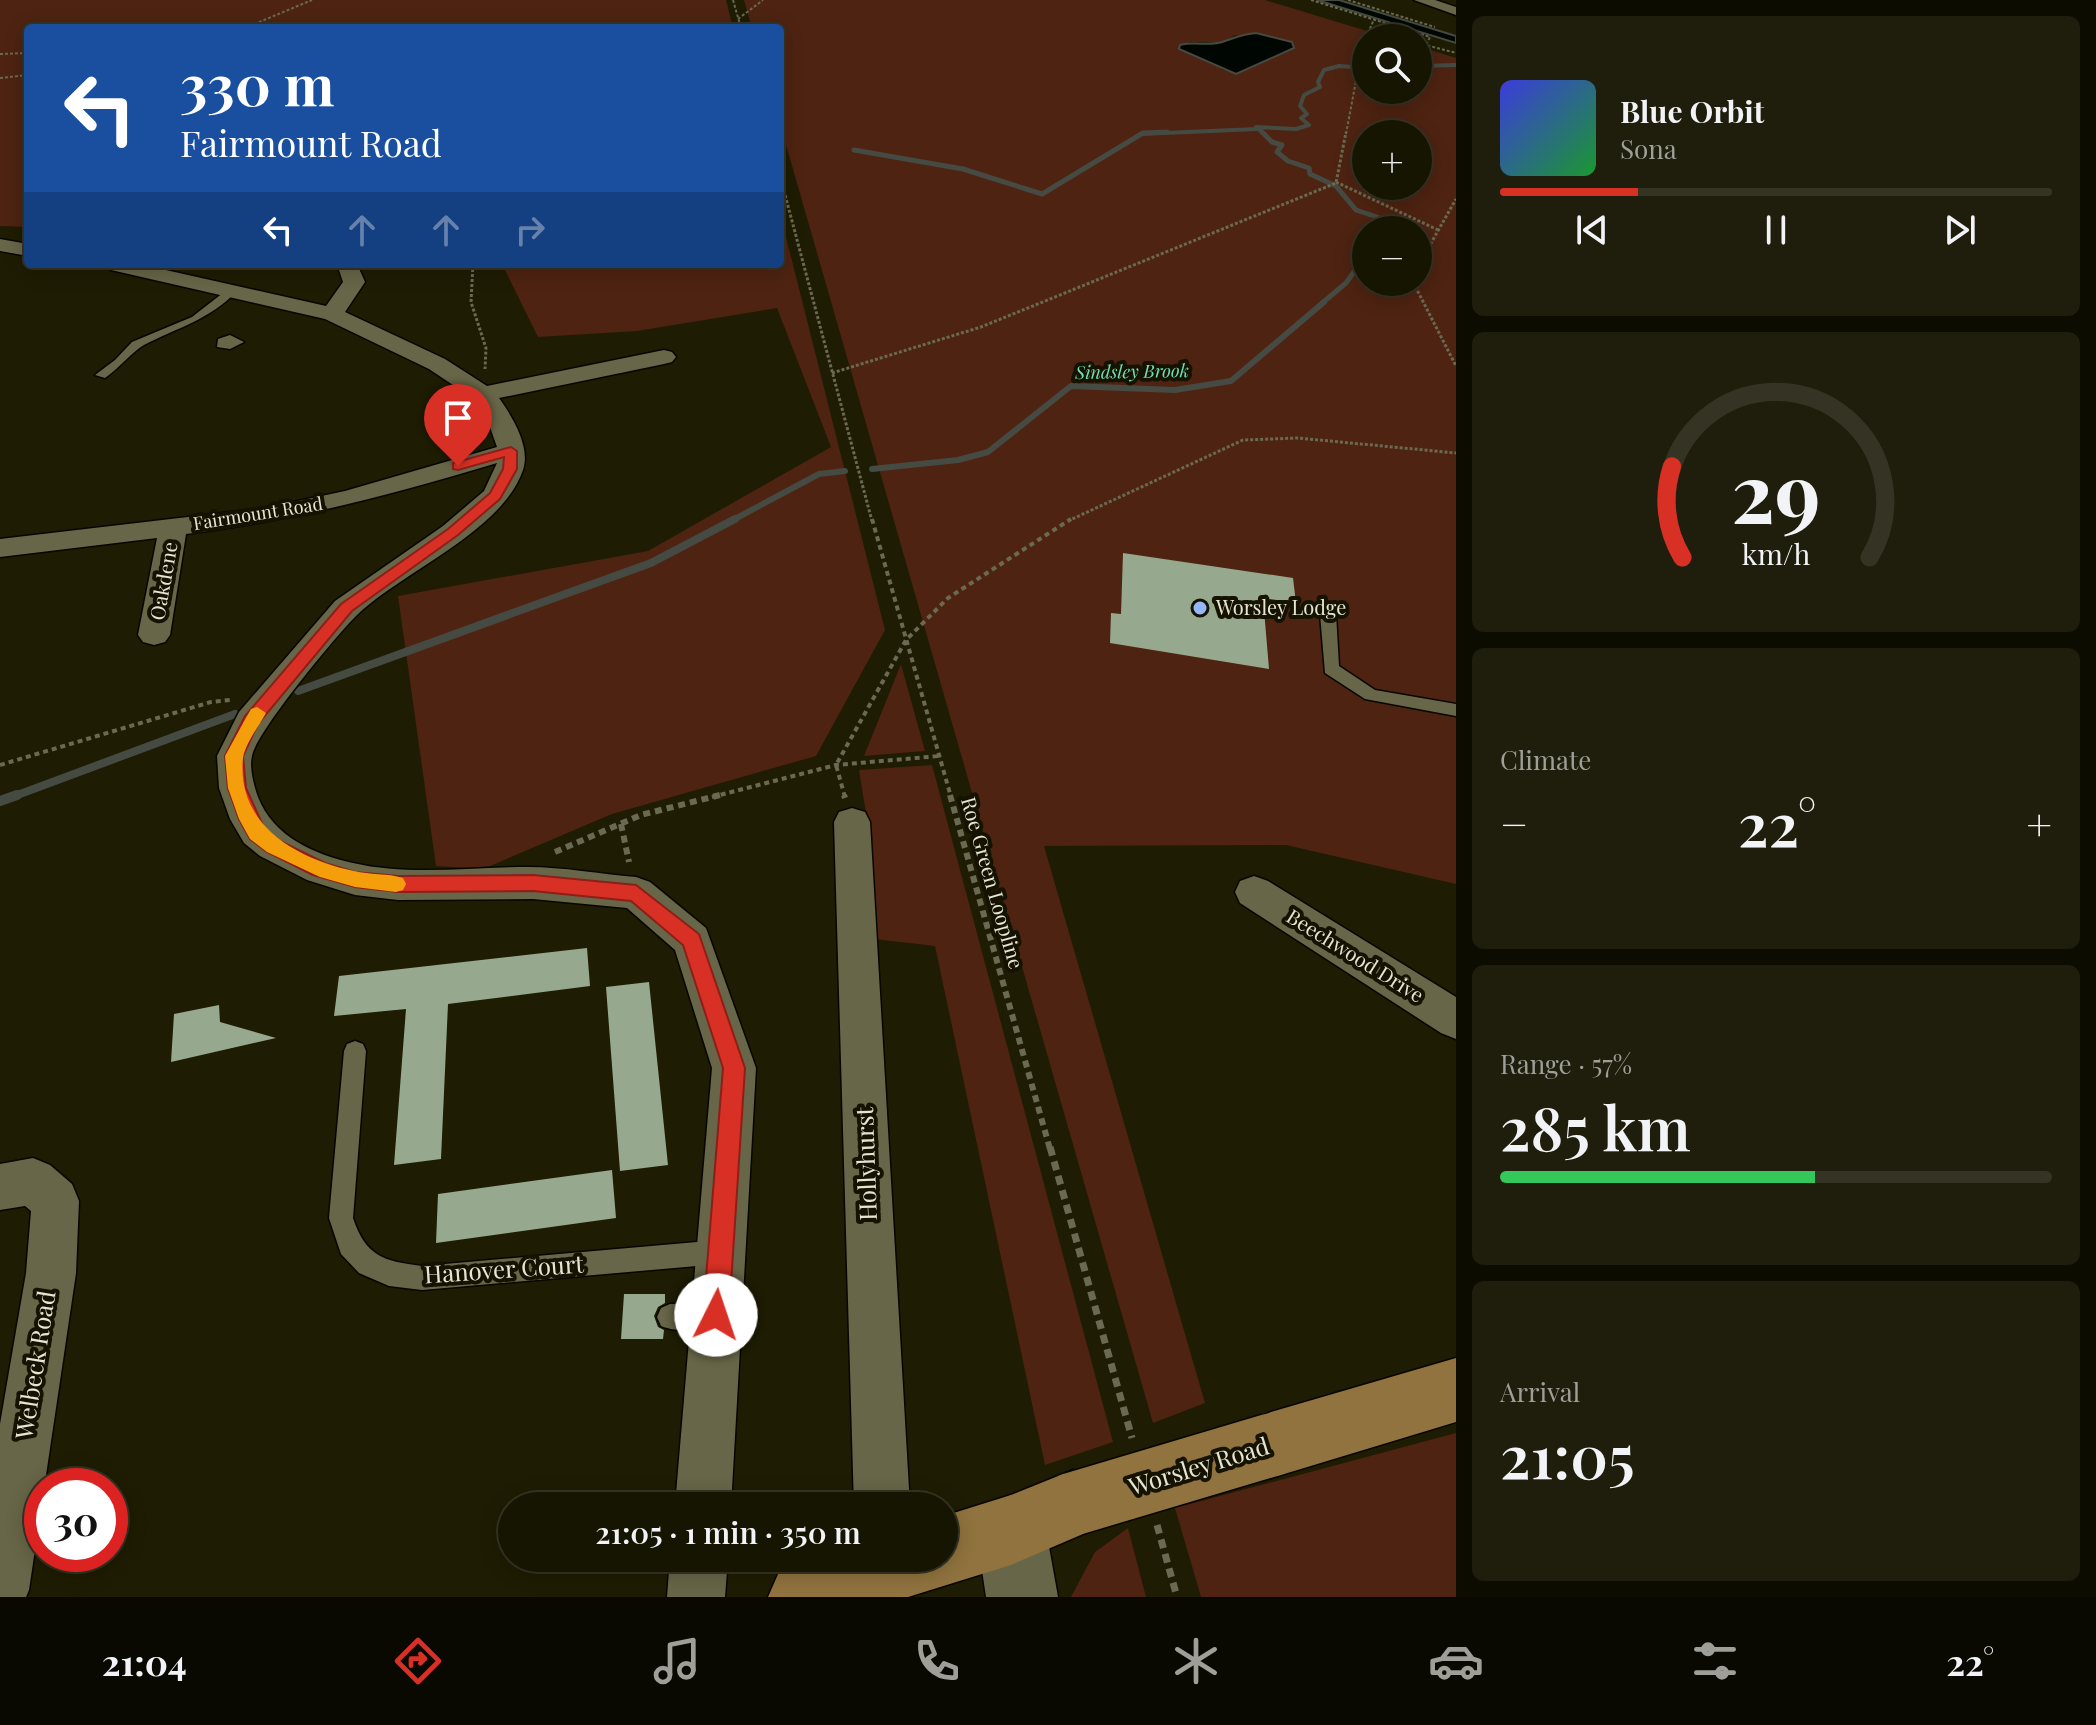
<!DOCTYPE html>
<meta charset="utf-8">
<style>
:root{--surface:#161502;--page:#1f1e0c;--text:#f1f3f6;--muted:#9e9f99;--line:#353424;--accent:#d93025}
body{margin:0;font-family:"Playfair Display",serif;background:var(--page);color:var(--text);height:100vh;display:flex;flex-direction:column;font-size:30px;white-space:nowrap}
*{box-sizing:border-box;margin:0}
p{font-size:26px;color:var(--muted)}
.icon{flex:none;width:44px;height:44px;fill:none;stroke:currentColor;stroke-width:2;stroke-linecap:round;stroke-linejoin:round}
.map{position:relative;flex:1;overflow:hidden}
.drawer{display:flex;flex-direction:column;gap:16px;padding:16px;background:#0c0c01;width:640px}
.drawer>*{flex:none}
.banner{position:absolute;left:24px;top:24px;width:760px;height:244px;border-radius:8px;box-shadow:0 4px 20px #0003,0 0 0 2px var(--line);background:#1a4fa0;color:#fff;overflow:hidden}
.controls{position:absolute;left:1352px;top:24px;display:grid;gap:16px}
.controls a{display:grid;place-items:center;width:80px;height:80px;border-radius:50%;background:var(--surface);box-shadow:0 4px 20px #0003,0 0 0 2px var(--line);font-size:40px}
.speed{position:absolute;left:24px;top:1468px;display:flex;gap:16px;font-size:40px;font-weight:700;text-align:center}
.speed>*{display:grid;place-content:center;width:104px;height:104px;border-radius:50%;background:var(--surface);box-shadow:0 4px 20px #0003,0 0 0 2px var(--line);line-height:1}
.speed .limit{border:12px solid #d22;background:#fff;color:#111}
.pin{position:absolute;display:grid;place-items:center;width:68px;height:68px;color:#fff;margin:-82px -34px;border-radius:50% 50% 50% 0;rotate:-45deg;box-shadow:0 0 8px #0007}
.pin .icon{rotate:45deg}
.me{position:absolute;width:88px;margin:-44px;rotate:4deg;stroke-linejoin:round;filter:drop-shadow(0 0 6px #0008)}
.turn{display:flex;align-items:center;gap:28px;height:168px;padding:0 24px;font-size:36px}
.turn .icon{width:104px;height:104px;stroke-width:2.5}
.turn b{display:block;font-size:56px;line-height:68px}
.lanes{display:flex;align-items:center;height:76px;padding:0 24px;background:#0003;justify-content:center;gap:40px;direction:ltr}
.lanes .off{opacity:.35}
.big{font-size:60px;font-weight:600;line-height:1.1}
.drawer .card{flex:1;display:flex;flex-direction:column;justify-content:center;gap:12px;min-width:0;padding:0 28px;border-radius:12px;background:var(--page)}
.drawer .dial{align-items:center;gap:0}
.dial svg{height:208px;overflow:visible;fill:none;stroke:var(--line);stroke-width:7;stroke-linecap:round;text-anchor:middle}
.dial text{fill:var(--text);stroke:none}
.song{display:flex;align-items:center;gap:24px}
.cover{width:96px;height:96px;border-radius:12px;background:linear-gradient(135deg,hsl(240 70% 55%),hsl(130 70% 35%))}
.played{height:8px;border-radius:4px;background:linear-gradient(90deg,var(--accent) 25%,var(--line) 25%)}
.keys{display:flex;justify-content:space-around;direction:ltr}
.heat{display:flex;justify-content:space-between;align-items:center;font-size:44px;direction:ltr}
.charge{height:12px;border-radius:6px;background:linear-gradient(90deg,#34c759 57%,var(--line) 0)}
.trip{position:absolute;left:498px;top:1492px;width:460px;height:80px;border-radius:40px;background:var(--surface);box-shadow:0 4px 20px #0003,0 0 0 2px var(--line);font-weight:600;line-height:80px;text-align:center}
.tab-bar{display:flex;height:128px;justify-content:space-around;align-items:center;background:#090801;color:var(--muted)}
.tab-bar .icon{width:56px;height:56px}
.tab-bar .selected{color:var(--accent)}
.tab-bar b{font-size:36px;color:var(--text)}
main{display:flex;flex:1;min-height:0}
.map>svg:first-child{display:block}
.green{fill:#4e2311;fill-rule:evenodd}
.water{fill:#000703;stroke:#454a42;stroke-width:2}
.lines{fill:none;stroke-linecap:round;stroke-linejoin:round}
.stream-far4{stroke:#454a42;stroke-width:4}
.stream-far3{stroke:#454a42;stroke-width:5}
.stream-far2{stroke:#454a42;stroke-width:6}
.stream-far1{stroke:#454a42;stroke-width:8}
.stream{stroke:#454a42;stroke-width:10}
.building{fill:#96a98e}
.service-casing{stroke:#080600;stroke-width:3}
.minor-casing{stroke:#080600;stroke-width:3}
.tertiary-casing{stroke:#080600;stroke-width:3}
.primary-casing{stroke:#080600;stroke-width:3}
.path-far4{stroke:#6a6952;stroke-width:2;stroke-dasharray:3 2;stroke-linecap:butt}
.path-far3{stroke:#6a6952;stroke-width:3;stroke-dasharray:3 2;stroke-linecap:butt}
.path-far2{stroke:#6a6952;stroke-width:4;stroke-dasharray:5 4;stroke-linecap:butt}
.path-far1{stroke:#6a6952;stroke-width:6;stroke-dasharray:7 5;stroke-linecap:butt}
.path{stroke:#6a6952;stroke-width:7;stroke-dasharray:9 6;stroke-linecap:butt}
.service{fill:#676648;fill-rule:evenodd}
.minor{fill:#676648;fill-rule:evenodd}
.tertiary{fill:#676648;fill-rule:evenodd}
.primary{fill:#90733e;fill-rule:evenodd}
.primary-bridge-casing{stroke:#080600;stroke-width:66;stroke-linecap:butt}
.primary-bridge{stroke:#90733e;stroke-width:63}
.route{fill:#d93025;stroke:#8d1f18;stroke-width:2}
.slow{fill:#f59e0b}
.poi-dot{fill:#94b7fd;stroke:#151300;stroke-width:3}
.labels{text-anchor:middle;stroke-width:8;stroke-linejoin:round;paint-order:stroke}
.far-water-label{font-size:18px;font-style:italic;fill:#6fdfba;stroke:#151300}
.far-street-label{font-size:18px;fill:#e6e5d5;stroke:#151300}
.street-label{font-size:20px;fill:#e6e5d5;stroke:#151300}
.poi-label{font-size:20px;fill:#e6e5d5;stroke:#151300;text-anchor:start}
.near-street-label{font-size:24px;fill:#e6e5d5;stroke:#151300}
</style>
<main>
<div class="map">
<svg width="1456" height="1597" viewBox="0 0 1456 1597">
<rect width="100%" height="100%" fill="#1e1c02"/>
<!-- green -->
<path class="green" d="M0,0H726L733,28H28V227L0,226Z
M744,0H1265L1390,38H1366V90H1418V46L1456,58V884L1286,845L1044,846L1205,1403L1153,1423L780,124V28H752ZM1235,35L1294,48L1267,59L1223,70L1188,42H1224ZM1366,134H1418V186H1366ZM1366,230H1418V282H1366Z
M780,213L885,630L816,756L612,814L483,869L436,866L398,596L648,551L831,447L777,308L637,331L538,337L502,264H780Z
M901,664L925,751L864,756Z
M932,765L1113,1442L1045,1465L935,946L874,939L868,825L859,770Z
M1456,1433V1597H1201L1175,1508Z
M1128,1528L1146,1597H1071L1095,1552Z"/>
<!-- water -->
<path class="water" d="M1317,0H1339L1456,36V43Z
M1256,33L1292,42L1294,48L1236,74L1179,49L1180,45C1194,41 1211,47 1225,41C1237,37 1243,34 1256,33Z"/>
<g class="lines">
<!-- stream-far4 -->
<path class="stream-far4" d="M1418,66L1456,65
M1141,134L1257,129
M1264,134L1256,127L1296,129L1309,125L1301,118L1307,114L1300,106L1304,95L1320,87L1318,82L1324,70L1339,66L1366,68"/>
<!-- stream-far3 -->
<path class="stream-far3" d="M1262,132L1272,142L1282,145L1277,152L1288,161L1309,168L1310,174L1336,186L1356,210L1383,219L1409,221L1415,228L1409,230
M854,150L963,169L1042,194L1143,133L1167,132
M1321,304L1346,283L1366,255"/>
<!-- stream-far2 -->
<path class="stream-far2" d="M872,469L958,460L988,452L1071,386L1175,390L1231,381L1324,302
M731,521L819,474L845,471"/>
<!-- stream-far1 -->
<path class="stream-far1" d="M298,691L651,563L735,519
M12,797L235,714"/>
<!-- stream -->
<path class="stream" d="M0,801L17,795"/>
</g>
<!-- building -->
<path class="building" d="M1123,553L1293,578L1296,603L1263,598L1269,669L1110,643L1111,613L1121,614Z
M587,948L590,986L448,1004L441,1159L394,1165L406,1009L334,1016L339,976Z
M649,982L668,1165L620,1171L606,987Z
M219,1005L220,1022L276,1038L171,1062L174,1014Z
M612,1170L616,1218L436,1243L438,1194Z
M624,1294H665V1303L658,1307L654,1316L658,1327L664,1330L663,1339H621Z"/>
<g class="lines">
<defs>
<path id="service" d="M228,289L237,291C209,320 179,327 144,345C133,351 118,369 105,378L95,375L115,360L132,342L192,317Z
M230,335L244,342L230,349L217,347L218,339Z
M1328,609L1336,614L1339,666L1375,690L1456,704V716L1365,699L1325,673L1320,614Z
M355,1041L363,1044L366,1051L353,1218C366,1257 384,1261 422,1266L720,1240L729,1243L732,1252L729,1261L720,1264L422,1290L389,1286L359,1273L341,1254L329,1218L344,1051L347,1044Z
M715,1303L724,1307L728,1316L724,1325C707,1332 678,1333 661,1326L657,1317L661,1308L670,1304Z"/>
<path id="minor" d="M1414,0H1435L1456,7V15Z
M0,239L28,244V256L0,251Z
M101,264H139L326,306L343,282L337,264H357L365,282L345,312L445,359L487,386L664,350L672,352L676,357L672,362L664,364L499,398C512,416 531,447 523,470C502,532 401,572 356,616C336,636 256,732 252,756C249,767 254,786 258,797C273,836 313,854 353,863C408,876 471,867 528,867C563,867 600,874 636,877L650,882L706,928L756,1068L731,1506H675L712,1068L675,950L627,908L533,899L398,900L355,895L307,880L260,856L244,843L230,819L219,788L217,756L239,712L335,601L443,526L484,491L497,463C390,495 297,520 186,534L170,635L165,642L154,645L143,642L138,635L157,538L0,557V539L265,508L345,491L497,447L486,416L474,399L429,369L325,319L111,270Z
M852,808L865,812L870,822L910,1506H854L834,822L839,812Z
M1254,876L1268,881L1456,997V1039L1441,1033L1240,903L1235,892L1240,881Z
M33,1158L50,1165L72,1184L79,1201L76,1273L29,1590L26,1597H0V1424L26,1273L31,1211L25,1206L0,1210V1164Z
M670,1558H728L725,1597H667Z"/>
<path id="tertiary" d="M1011,1495L1035,1506L1046,1530L1058,1597H986L976,1530L987,1506Z"/>
<path id="primary" d="M1456,1358V1422L1271,1478L1248,1468L1238,1445L1248,1422L1271,1412Z
M1073,1470L1097,1480L1107,1504L1097,1528L1011,1565L908,1597H768L779,1572L814,1558H944V1516L1011,1495Z"/>
</defs>
<!-- service casing -->
<use href="#service" class="service-casing"/>
<!-- minor casing -->
<use href="#minor" class="minor-casing"/>
<!-- tertiary casing -->
<use href="#tertiary" class="tertiary-casing"/>
<!-- primary casing -->
<use href="#primary" class="primary-casing"/>
<!-- path-far4 -->
<path class="path-far4" d="M733,0L741,28
M1311,0L1430,37L1426,45L1456,53
M1348,0L1435,27
M738,19L763,0
M245,28L312,0
M0,54L28,53
M0,78L28,75
M1346,134L1358,70L1355,65L1374,19"/>
<!-- path-far3 -->
<path class="path-far3" d="M780,176L872,521
M1336,182L1438,230
M473,264L471,302L486,348L485,369
M1418,266L1456,199
M1413,282L1456,366
M832,373L981,327L1336,183L1346,132
M1068,521L1243,440L1298,438L1456,453"/>
<!-- path-far2 -->
<path class="path-far2" d="M872,519L951,797
M0,765L211,702L230,700
M712,797L836,765L939,756
M845,797L836,765L906,640L948,598L1071,519"/>
<!-- path-far1 -->
<path class="path-far1" d="M844,795L845,798
M950,795L1050,1149
M621,824L629,862
M555,852L641,815L720,795"/>
<!-- path -->
<path class="path" d="M1050,1147L1132,1438
M1157,1525L1177,1597"/>
<!-- service -->
<use href="#service" class="service"/>
<!-- minor -->
<use href="#minor" class="minor"/>
<!-- tertiary -->
<use href="#tertiary" class="tertiary"/>
<!-- primary -->
<use href="#primary" class="primary"/>
<defs>
<path id="primary-bridge" d="M1073,1504L1271,1445"/>
</defs>
<!-- primary-bridge casing -->
<use href="#primary-bridge" class="primary-bridge-casing"/>
<!-- primary-bridge -->
<use href="#primary-bridge" class="primary-bridge"/>
</g>
<!-- route -->
<path class="route" d="M511,447L517,451V469L500,499L458,535L352,611L258,724L243,756L246,788L264,828L280,841L325,863L355,872L398,876L533,875L636,885L699,934L745,1068L729,1315L725,1324L716,1328L707,1324L703,1315L723,1068L683,945L631,901L533,891L398,892L355,887L313,875L267,852L250,839L239,819L228,788L225,756L245,716L341,604L448,529L490,493L503,469L504,457L458,470L453,469V463Z"/>
<!-- slow -->
<path class="slow" d="M257,707L266,713C259,726 245,744 243,758C236,825 297,859 354,871C370,875 387,873 403,878L406,884L403,890L396,892L355,887L320,877L267,852L250,839L239,819L228,788L225,756L251,709Z"/>
<!-- markers -->
<circle class="poi-dot" cx="1200" cy="608" r="8"/>
<g class="labels">
<!-- far-water labels -->
<g class="far-water-label">
<text transform="translate(1132 372) rotate(-1)" y="6">Sindsley Brook</text>
</g>
<!-- far-street labels -->
<g class="far-street-label">
<text transform="translate(258 514) rotate(-9)" y="6">Fairmount Road</text>
</g>
<!-- street labels -->
<g class="street-label">
<text transform="translate(164 581) rotate(-80)" y="7">Oakdene</text>
<text transform="translate(992 883) rotate(74)" y="7">Roe Green Loopline</text>
<text transform="translate(1355 956) rotate(32)" y="7">Beechwood Drive</text>
</g>
<!-- poi labels -->
<g class="poi-label">
<text x="1216" y="615">Worsley Lodge</text>
</g>
<!-- near-street labels -->
<g class="near-street-label">
<text transform="translate(867 1164) rotate(-92)" y="8">Hollyhurst</text>
<text transform="translate(504 1270) rotate(-4)" y="8">Hanover Court</text>
<text transform="translate(36 1365) rotate(-81)" y="8">Welbeck Road</text>
<text transform="translate(1199 1467) rotate(-17)" y="8">Worsley Road</text>
</g>
</g>
</svg>
<div class="controls">
<a><svg class="icon" aria-label="search" viewBox="0 0 24 24"><circle cx="10" cy="10" r="6"/><path d="M15 15l6 6"/></svg></a>
<a>+</a>
<a>−</a>
</div>
<div class="speed"><div class="limit">30</div></div>
<div class="pin" style="left:458px;top:466px;background:#d93025"><svg class="icon" aria-label="arrive" viewBox="0 0 24 24"><path d="M6 21V4h12l-3 4 3 4H6"/></svg></div>
<svg class="me" style="left:716px;top:1315px" viewBox="-20 -20 40 40"><circle r="19" fill="#fff"/><path d="M0-13L10 11 0 6-10 11z" fill="#d93025"/></svg>
<div class="trip">21:05 · 1 min · 350 m</div>
<div class="banner">
<div class="turn"><svg class="icon" aria-label="left" viewBox="0 0 24 24"><path d="M17 20v-9H6M10 6l-5 5 5 5"/></svg><div><b>330 m</b>Fairmount Road</div></div>
<div class="lanes"><svg class="icon" aria-label="left" viewBox="0 0 24 24"><path d="M17 20v-9H6M10 6l-5 5 5 5"/></svg><svg class="icon off" aria-label="ahead" viewBox="0 0 24 24"><path d="M12 20V5M6 11l6-6 6 6"/></svg><svg class="icon off" aria-label="ahead" viewBox="0 0 24 24"><path d="M12 20V5M6 11l6-6 6 6"/></svg><svg class="icon off" aria-label="right" viewBox="0 0 24 24"><path d="M7 20v-9h11M14 6l5 5-5 5"/></svg></div>
</div>
</div>
<section class="drawer">
<div class="card">
<div class="song"><i class="cover"></i><div><b>Blue Orbit</b><p>Sona</p></div></div>
<div class="played"></div>
<div class="keys"><svg class="icon" aria-label="previous" viewBox="0 0 24 24"><path d="M18 5L8 12l10 7zM5 5v14"/></svg><svg class="icon" aria-label="pause" viewBox="0 0 24 24"><path d="M8 5v14M16 5v14"/></svg><svg class="icon" aria-label="next" viewBox="0 0 24 24"><path d="M6 5l10 7-10 7zM19 5v14"/></svg></div>
</div>
<div class="card dial"><svg viewBox="0 0 100 80">
<path d="M14 69A42 42 0 1 1 86 69"/>
<path d="M14 69A42 42 0 0 1 10 34" stroke="#d93025"/>
<text x="50" y="56" font-size="32" font-weight="700">29</text>
<text x="50" y="72" font-size="11">km/h</text>
</svg></div>
<div class="card"><p>Climate</p>
<div class="heat"><a>−</a><b class="big">22°</b><a>+</a></div>
</div>
<div class="card"><p>Range · 57%</p><b class="big">285 km</b><div class="charge"></div></div>
<div class="card"><p>Arrival</p><b class="big">21:05</b></div>
</section>
</main>
<nav class="tab-bar">
<b>21:04</b>
<svg class="icon selected" aria-label="directions" viewBox="0 0 24 24"><path d="M12 3l9 9-9 9-9-9zM9 14v-3h6M13 9l2 2-2 2"/></svg>
<svg class="icon" aria-label="music" viewBox="0 0 24 24"><path d="M9 18V5l10-2v13"/><circle cx="6" cy="18" r="3"/><circle cx="16" cy="16" r="3"/></svg>
<svg class="icon" aria-label="phone" viewBox="0 0 24 24"><path d="M5 4h4l2 5-3 2q2 4 5 5l2-3 5 2v4C11 20 4 13 5 4z"/></svg>
<svg class="icon" aria-label="climate" viewBox="0 0 24 24"><path d="M12 3v18M4 7l16 10M4 17L20 7"/></svg>
<svg class="icon" aria-label="car" viewBox="0 0 24 24"><path d="M5 17H2v-5l4-1 3-4h7l3 4 3 1v5h-3M9 17h6M6 11h13"/><circle cx="7" cy="17" r="2"/><circle cx="17" cy="17" r="2"/></svg>
<svg class="icon" aria-label="filters" viewBox="0 0 24 24"><path d="M4 7h16M4 17h16"/><circle cx="9" cy="7" r="2"/><circle cx="15" cy="17" r="2"/></svg>
<b>22°</b>
</nav>
